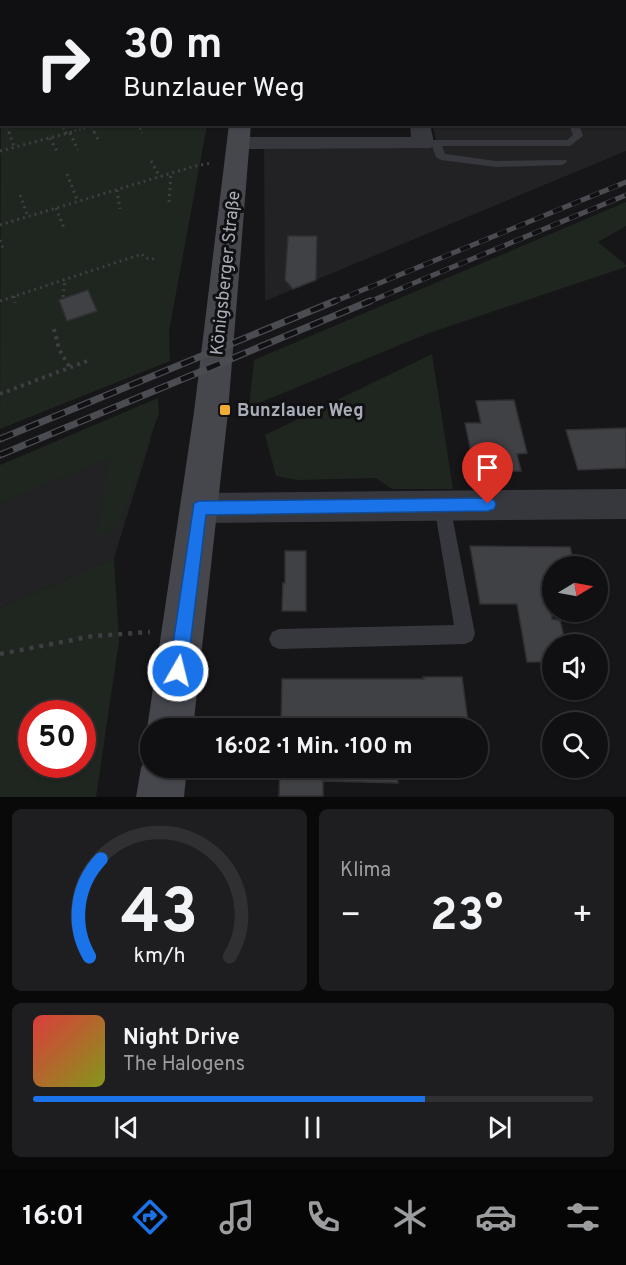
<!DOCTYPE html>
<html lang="de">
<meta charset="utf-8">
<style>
:root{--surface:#101012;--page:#1e1e20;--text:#f1f3f6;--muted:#9c9d9f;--line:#303032;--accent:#1a73e8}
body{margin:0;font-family:Overpass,sans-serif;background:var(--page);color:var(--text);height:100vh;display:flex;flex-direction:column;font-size:22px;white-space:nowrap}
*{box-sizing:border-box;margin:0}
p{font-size:20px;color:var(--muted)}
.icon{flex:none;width:33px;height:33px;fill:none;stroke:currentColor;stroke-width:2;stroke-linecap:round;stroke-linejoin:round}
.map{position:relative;height:797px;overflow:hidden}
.side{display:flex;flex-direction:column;gap:12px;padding:12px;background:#09090a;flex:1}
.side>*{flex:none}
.top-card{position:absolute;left:0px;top:0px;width:627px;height:126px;box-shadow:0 2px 4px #0004,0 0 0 2px var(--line);background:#101012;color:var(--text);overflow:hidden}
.needle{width:39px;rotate:80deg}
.tools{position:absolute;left:542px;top:556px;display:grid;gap:12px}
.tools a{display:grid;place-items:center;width:66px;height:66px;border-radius:50%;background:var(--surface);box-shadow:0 2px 4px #0004,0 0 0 2px var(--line);font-size:30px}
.speed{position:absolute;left:18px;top:700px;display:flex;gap:12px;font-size:30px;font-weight:700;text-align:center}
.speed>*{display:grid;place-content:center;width:78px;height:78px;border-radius:50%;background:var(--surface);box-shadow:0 2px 4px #0004,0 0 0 2px var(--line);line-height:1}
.speed .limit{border:9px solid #d22;background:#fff;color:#111}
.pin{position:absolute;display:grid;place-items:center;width:51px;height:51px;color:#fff;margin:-62px -26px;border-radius:50% 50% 50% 0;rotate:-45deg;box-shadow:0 0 6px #0007}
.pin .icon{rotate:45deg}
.me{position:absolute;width:66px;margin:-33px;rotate:8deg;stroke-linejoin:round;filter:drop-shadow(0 0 4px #0008)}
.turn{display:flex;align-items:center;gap:21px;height:126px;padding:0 24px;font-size:27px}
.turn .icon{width:78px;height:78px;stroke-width:2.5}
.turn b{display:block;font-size:42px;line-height:51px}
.big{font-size:45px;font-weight:700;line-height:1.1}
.side .card{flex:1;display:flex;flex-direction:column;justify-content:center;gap:9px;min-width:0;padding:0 21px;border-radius:9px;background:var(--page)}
.side .dial{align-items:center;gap:0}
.dial svg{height:156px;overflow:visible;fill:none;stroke:var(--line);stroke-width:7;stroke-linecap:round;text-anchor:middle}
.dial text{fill:var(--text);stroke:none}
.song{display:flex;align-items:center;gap:18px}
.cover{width:72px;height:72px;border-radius:9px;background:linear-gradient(135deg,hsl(0 70% 55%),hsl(70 70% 35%))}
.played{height:6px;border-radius:3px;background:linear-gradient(90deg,var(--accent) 70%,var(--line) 70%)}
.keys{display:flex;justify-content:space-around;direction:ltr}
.heat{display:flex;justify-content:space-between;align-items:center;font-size:33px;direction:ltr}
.side .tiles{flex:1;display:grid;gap:12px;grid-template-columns:1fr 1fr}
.card:last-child{grid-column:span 2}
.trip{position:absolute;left:140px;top:718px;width:348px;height:60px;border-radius:30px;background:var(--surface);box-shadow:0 2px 4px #0004,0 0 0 2px var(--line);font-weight:700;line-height:60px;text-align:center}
.dock{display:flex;height:96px;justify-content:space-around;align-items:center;background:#060607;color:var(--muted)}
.dock .icon{width:42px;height:42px}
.dock .on{color:var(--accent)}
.dock b{font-size:27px;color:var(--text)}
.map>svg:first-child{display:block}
.built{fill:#222225}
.green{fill:#1e261f;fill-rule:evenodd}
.building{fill:#404145;stroke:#303034;stroke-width:1.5}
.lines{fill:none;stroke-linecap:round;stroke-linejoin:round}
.path-far3{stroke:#3d3f44;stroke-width:2;stroke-dasharray:1.5 3;stroke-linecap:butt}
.path-far2{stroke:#3d3f44;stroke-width:3;stroke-dasharray:2 4;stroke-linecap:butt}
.path-far1{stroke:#3d3f44;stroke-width:4;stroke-dasharray:3 4.5;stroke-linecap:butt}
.path{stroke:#3d3f44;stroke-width:4.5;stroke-dasharray:4 6;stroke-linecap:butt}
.service{fill:#37383d;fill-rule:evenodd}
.minor{fill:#37383d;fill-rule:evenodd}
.secondary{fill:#45474d;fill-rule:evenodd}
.rail-far1-casing{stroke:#4a4c52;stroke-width:5}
.rail-casing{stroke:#4a4c52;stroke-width:7}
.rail-far1{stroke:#111113;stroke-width:4;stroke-dasharray:10;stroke-linecap:butt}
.rail{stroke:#111113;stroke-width:4.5;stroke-dasharray:14;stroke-linecap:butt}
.route{fill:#1a73e8;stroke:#114b97;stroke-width:1.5}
.poi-dot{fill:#f1ac35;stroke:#111113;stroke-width:2}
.labels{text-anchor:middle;stroke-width:6;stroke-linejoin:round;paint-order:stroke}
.street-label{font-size:18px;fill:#a8adb8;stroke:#111113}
.poi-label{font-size:18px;font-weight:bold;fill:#a8adb8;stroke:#111113;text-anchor:start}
</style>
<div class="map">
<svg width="626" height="797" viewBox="0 0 626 797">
<rect width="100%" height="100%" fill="#161618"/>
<!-- built -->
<path class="built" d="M626,13V151L265,301L264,141L436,143L433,125L626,124Z
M151,438L114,558L0,608V504Z"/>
<!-- green -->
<path class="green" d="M0,0H229L2,2L1,62Z
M1,99L2,124L207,125L169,331L170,361L0,429Z
M626,202V226L598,242L626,265V267L429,333L249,407L254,360Z
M432,354L453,489H392L376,478L297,480L276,476L265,435Z
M158,398L159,413L119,527L96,536L110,457L0,504V465Z
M114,558L119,641L96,797H0V608ZM32,714H82V765H32Z"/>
<!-- building -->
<path class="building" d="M288,236H317L316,280L293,289L285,280Z
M88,290L97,311L67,321L59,300Z
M514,400L527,453L517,454L521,471L475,472L465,423H481L476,401Z
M626,428V468L578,470L566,430Z
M470,546L570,547L575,567H552V619L560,620L566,645H552V662H527L517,604H480Z
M285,551H306V611H282L283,583H285Z
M423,677H462L469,729H281L282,679H424Z
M280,768H398V783L323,781V796H279Z"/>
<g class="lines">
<!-- path-far3 -->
<path class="path-far3" d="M61,124L66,133
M138,124L142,133
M7,127L9,133
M91,127L95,133
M66,133L101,124"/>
<!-- path-far2 -->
<path class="path-far2" d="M9,132L14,147
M65,132L66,134
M94,132L99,141
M70,133L78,150
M50,138L58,153
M0,151L72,132
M151,161L160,177
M67,174L78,202
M117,190L120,209
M20,195L28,217
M169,202L171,173
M56,208L64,228
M0,225L195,166L212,163
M0,240L4,251
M14,296L15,303
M63,297L65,279
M0,301L142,254L145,258L154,259"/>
<!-- path-far1 -->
<path class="path-far1" d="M54,329L59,349L70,368
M0,394L87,361"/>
<!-- path -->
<path class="path" d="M0,654L93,636L150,632"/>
<!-- service -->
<path class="service" d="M584,0H592L593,2H585Z
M569,124H579L583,136L570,146H442L445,154L496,161L566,160L567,162L562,165L496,167L441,160L436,157L432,146H423L418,143L423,140H567L573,135Z
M442,497L448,500L450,505L475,634L472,641L465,644L279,649L272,646L269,639L272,632L279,629L454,625L434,505L436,500Z"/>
<!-- minor -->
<path class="minor" d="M389,0H405V2H389Z
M410,124H430L434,143L431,148L238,149L230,148L227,143L230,138L238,137H411Z
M626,489V519L199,523L187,519L182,508L187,497L199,493Z"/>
<!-- secondary -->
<path class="secondary" d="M246,0H264V2H246Z
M229,124H251L228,412L193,729H150V736L147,729L194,412Z
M150,750V768H187L184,797H136L141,768Z"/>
<defs>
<path id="rail-far1" d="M331,303L626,182
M366,303L626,195"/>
<path id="rail" d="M0,439L335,301
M0,455L370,301"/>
</defs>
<!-- rail-far1 casing -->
<use href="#rail-far1" class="rail-far1-casing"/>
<!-- rail casing -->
<use href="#rail" class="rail-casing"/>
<!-- rail-far1 -->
<use href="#rail-far1" class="rail-far1"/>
<!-- rail -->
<use href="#rail" class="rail"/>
</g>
<!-- route -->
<path class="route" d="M488,498L494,500L496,504L494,509L488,511L206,515L187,671L185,677L178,680L172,677L169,671L194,503L199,501Z"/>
<!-- markers -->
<rect class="poi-dot" x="219" y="404" width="12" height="12" rx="3"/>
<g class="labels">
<!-- street labels -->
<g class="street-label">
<text transform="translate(225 273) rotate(-84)" y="6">Königsberger Straße</text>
</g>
<!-- poi labels -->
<g class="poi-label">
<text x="237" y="416">Bunzlauer Weg</text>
</g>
</g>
</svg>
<div class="tools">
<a><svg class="needle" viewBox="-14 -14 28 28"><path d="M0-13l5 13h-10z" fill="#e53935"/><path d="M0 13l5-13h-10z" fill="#9c9d9f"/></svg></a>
<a><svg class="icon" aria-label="sound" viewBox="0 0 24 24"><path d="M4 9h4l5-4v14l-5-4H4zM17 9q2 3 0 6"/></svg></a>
<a><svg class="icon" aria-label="search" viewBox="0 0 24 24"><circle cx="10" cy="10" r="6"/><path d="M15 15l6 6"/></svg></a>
</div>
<div class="speed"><div class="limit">50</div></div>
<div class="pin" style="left:488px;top:504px;background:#d93025"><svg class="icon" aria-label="arrive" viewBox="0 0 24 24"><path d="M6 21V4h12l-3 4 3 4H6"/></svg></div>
<svg class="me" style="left:178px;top:671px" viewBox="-20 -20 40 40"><circle r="17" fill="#1a73e8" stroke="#fff" stroke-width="3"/><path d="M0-11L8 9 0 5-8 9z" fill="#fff"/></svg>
<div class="trip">16:02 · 1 Min. · 100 m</div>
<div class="top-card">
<div class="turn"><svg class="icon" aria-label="right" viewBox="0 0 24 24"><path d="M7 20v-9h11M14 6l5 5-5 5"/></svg><div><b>30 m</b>Bunzlauer Weg</div></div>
</div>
</div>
<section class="side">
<div class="tiles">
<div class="card dial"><svg viewBox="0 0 100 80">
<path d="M14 69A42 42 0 1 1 86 69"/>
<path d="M14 69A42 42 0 0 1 20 19" stroke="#1a73e8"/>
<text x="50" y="56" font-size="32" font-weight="700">43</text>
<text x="50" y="72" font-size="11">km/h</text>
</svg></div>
<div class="card"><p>Klima</p>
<div class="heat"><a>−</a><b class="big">23°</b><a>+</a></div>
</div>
<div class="card">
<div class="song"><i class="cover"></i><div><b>Night Drive</b><p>The Halogens</p></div></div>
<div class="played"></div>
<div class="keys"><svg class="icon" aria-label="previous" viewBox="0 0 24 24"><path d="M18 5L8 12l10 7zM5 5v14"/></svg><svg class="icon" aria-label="pause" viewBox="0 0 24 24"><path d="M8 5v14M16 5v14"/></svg><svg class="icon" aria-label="next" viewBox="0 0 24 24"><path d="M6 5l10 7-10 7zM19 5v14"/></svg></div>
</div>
</div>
</section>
<nav class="dock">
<b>16:01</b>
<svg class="icon on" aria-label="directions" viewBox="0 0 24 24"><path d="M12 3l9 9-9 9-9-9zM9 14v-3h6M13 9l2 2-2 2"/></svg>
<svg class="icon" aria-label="music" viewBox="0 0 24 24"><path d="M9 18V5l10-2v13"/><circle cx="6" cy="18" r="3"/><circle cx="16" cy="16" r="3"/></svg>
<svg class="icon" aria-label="phone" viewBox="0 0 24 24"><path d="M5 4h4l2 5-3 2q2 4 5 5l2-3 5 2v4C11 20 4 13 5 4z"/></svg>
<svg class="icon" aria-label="climate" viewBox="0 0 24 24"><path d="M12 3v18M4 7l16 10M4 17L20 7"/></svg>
<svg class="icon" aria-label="car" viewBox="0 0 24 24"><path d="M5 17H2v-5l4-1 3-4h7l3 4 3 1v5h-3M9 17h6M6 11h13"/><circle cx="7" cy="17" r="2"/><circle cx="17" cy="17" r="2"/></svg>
<svg class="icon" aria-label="filters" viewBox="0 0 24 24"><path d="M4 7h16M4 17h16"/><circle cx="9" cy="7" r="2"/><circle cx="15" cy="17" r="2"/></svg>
</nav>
